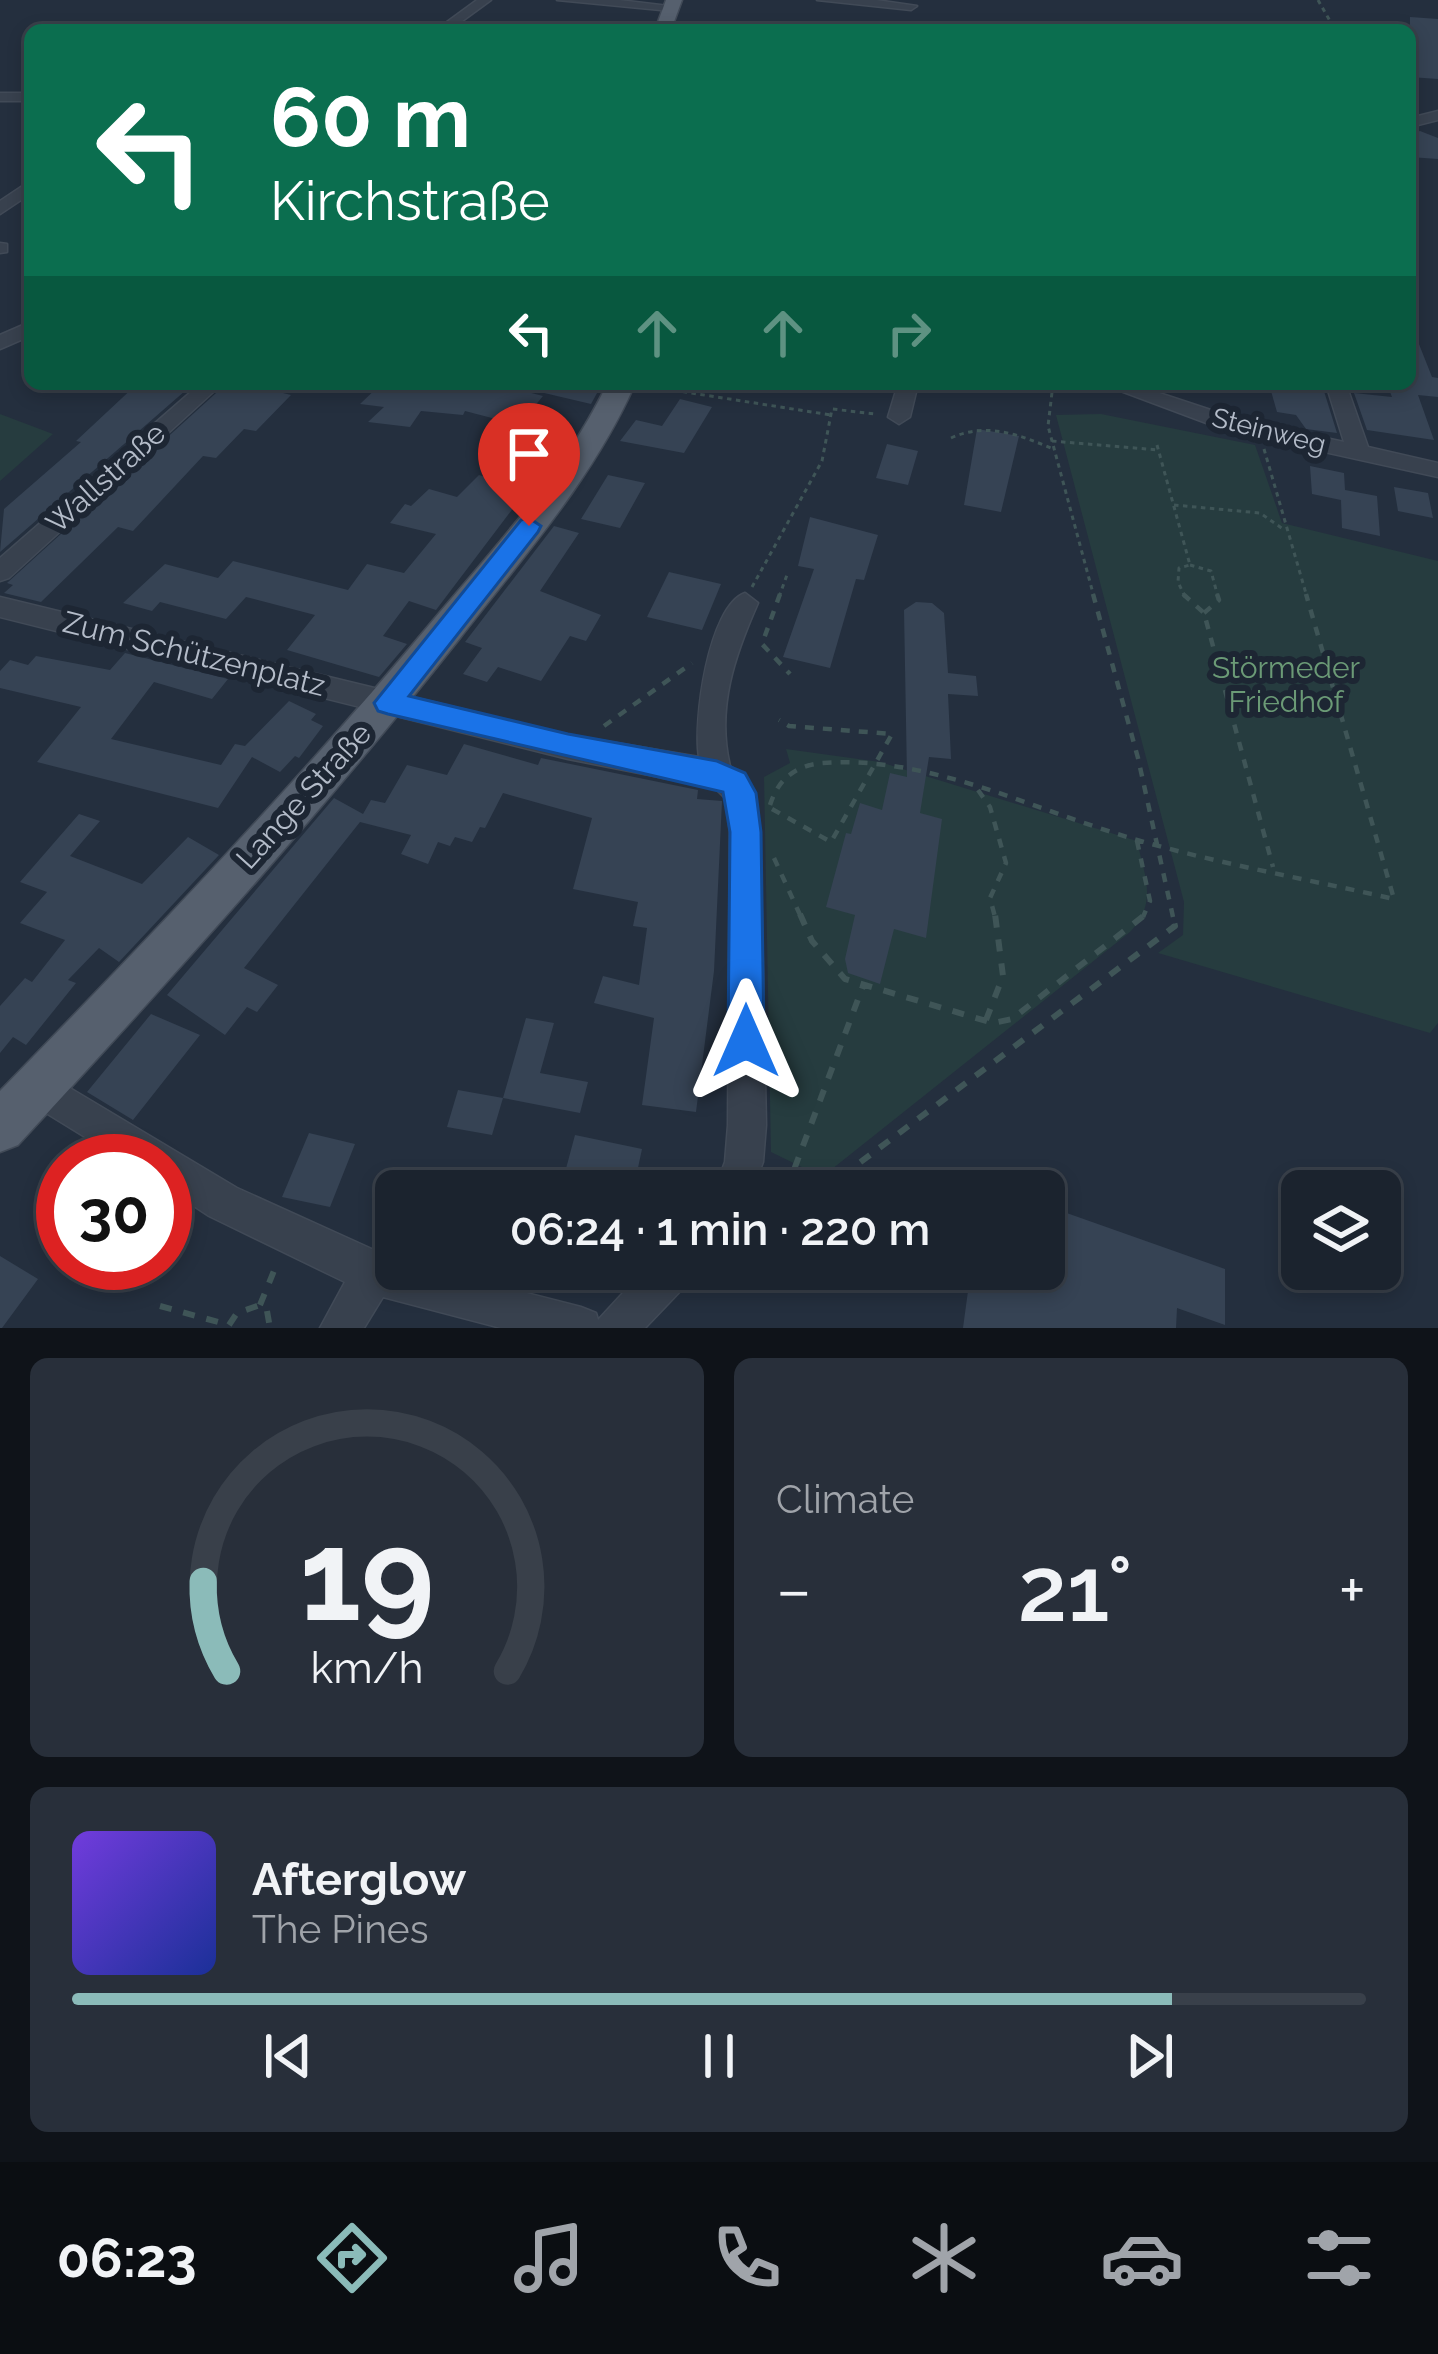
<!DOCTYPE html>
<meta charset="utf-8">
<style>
:root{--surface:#1b232e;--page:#282f3a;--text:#f1f3f6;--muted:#a0a4aa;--line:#39404a;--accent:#8bbbb9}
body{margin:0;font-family:Raleway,sans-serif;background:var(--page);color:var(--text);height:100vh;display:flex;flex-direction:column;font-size:45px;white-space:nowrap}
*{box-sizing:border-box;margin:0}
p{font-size:39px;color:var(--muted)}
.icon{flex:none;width:66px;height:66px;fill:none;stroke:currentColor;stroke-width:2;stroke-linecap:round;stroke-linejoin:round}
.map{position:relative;height:1328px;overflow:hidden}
.details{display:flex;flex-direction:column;gap:30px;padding:30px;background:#0f1319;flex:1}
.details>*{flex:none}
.hud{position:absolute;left:24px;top:24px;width:1392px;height:366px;border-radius:18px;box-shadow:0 6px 18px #0003,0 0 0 3px var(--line);background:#0b6e4f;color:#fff;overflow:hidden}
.tools{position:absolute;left:1281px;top:1170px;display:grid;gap:24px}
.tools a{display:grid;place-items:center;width:120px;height:120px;border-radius:18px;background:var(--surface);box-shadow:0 6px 18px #0003,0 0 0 3px var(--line);font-size:60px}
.speed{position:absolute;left:36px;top:1134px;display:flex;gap:24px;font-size:60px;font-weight:700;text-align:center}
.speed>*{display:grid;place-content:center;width:156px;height:156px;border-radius:50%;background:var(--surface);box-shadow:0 6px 18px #0003,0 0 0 3px var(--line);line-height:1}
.speed .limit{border:18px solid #d22;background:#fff;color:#111}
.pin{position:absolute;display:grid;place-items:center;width:102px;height:102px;color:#fff;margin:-123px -51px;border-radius:50% 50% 50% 0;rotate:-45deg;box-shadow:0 0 12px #0007}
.pin .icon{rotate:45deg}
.me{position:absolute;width:132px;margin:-66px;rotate:0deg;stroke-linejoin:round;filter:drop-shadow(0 0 9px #0008)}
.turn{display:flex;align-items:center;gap:42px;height:252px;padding:0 48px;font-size:54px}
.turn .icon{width:156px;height:156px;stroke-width:2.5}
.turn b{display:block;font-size:84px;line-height:102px}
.lanes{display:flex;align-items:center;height:114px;padding:0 48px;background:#0003;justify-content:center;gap:60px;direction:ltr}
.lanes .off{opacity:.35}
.big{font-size:90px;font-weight:600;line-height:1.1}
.details .card{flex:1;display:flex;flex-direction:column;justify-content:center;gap:18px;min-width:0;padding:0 42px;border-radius:18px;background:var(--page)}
.details .dial{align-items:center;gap:0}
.dial svg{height:312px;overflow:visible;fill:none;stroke:var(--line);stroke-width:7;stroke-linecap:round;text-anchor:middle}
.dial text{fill:var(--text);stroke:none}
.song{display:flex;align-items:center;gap:36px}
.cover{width:144px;height:144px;border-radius:18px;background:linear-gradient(135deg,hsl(260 70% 55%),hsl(230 70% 35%))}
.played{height:12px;border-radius:6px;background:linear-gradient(90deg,var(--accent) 85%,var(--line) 85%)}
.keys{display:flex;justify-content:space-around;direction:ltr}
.heat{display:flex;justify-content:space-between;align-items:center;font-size:66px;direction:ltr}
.details .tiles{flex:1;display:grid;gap:30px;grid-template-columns:1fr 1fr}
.card:last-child{grid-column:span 2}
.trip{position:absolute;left:375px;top:1170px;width:690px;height:120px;border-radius:18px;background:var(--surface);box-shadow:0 6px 18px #0003,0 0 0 3px var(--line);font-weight:600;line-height:120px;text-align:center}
.menu{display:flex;height:192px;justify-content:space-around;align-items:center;background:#0b0e12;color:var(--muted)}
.menu .icon{width:84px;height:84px}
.menu .selected{color:var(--accent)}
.menu b{font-size:54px;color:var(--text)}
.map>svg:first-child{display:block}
.green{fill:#263c3f}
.building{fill:#364354}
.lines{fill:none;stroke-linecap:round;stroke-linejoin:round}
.minor-casing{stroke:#414a57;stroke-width:3}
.major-casing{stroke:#414a57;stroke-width:3}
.path-far2{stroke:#3f5557;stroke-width:3;stroke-dasharray:4.5 4.5;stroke-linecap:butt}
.path-far1{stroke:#3f5557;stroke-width:4.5;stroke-dasharray:9 9;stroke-linecap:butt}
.path{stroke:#3f5557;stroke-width:6;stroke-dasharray:12 12;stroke-linecap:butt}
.minor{fill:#38414e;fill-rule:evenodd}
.major{fill:#56606e;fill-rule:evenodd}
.route{fill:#1a73e8;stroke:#114b97;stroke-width:3}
.labels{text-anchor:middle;stroke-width:12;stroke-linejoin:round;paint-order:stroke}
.far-street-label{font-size:27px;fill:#b4bcc9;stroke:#1d2633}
.street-label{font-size:30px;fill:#b4bcc9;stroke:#1d2633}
.park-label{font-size:30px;fill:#6b9a76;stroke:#1d2633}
</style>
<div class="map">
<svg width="1438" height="1328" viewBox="0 0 1438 1328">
<rect width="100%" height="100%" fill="#242f3e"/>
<!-- green -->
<path class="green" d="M0,414L53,434L0,481Z
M1101,414L1255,445L1282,523L1438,561V1023L1430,1033L1158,953L1183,935L1184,902L1056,415Z
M786,749L880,762L1137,841C1145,877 1158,903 1130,932L822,1177L771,1152L764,777L790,763Z"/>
<!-- building -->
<path class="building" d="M1410,17L1438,19V79L1410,77Z
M1420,131L1438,138V159L1410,157V134Z
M1411,324L1432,377L1438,378V397L1418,395L1434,440L1367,430L1354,393L1392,397L1387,384H1410Z
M137,384H193L0,552L4,509L81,442L76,441Z
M226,384H269L263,388L291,395L256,431L244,429L216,458L203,456L133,531L118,527L41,602L4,593L13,585L7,583Z
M381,384L461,392L466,384H496L543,396L519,425L465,411L463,415L421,411L410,427L368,422L384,407L360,404Z
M541,384H602L591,404L540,392Z
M1269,384L1323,388L1337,433L1306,429L1296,415L1277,412Z
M680,399L712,407L684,453L620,441L636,420L662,426Z
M977,429L1019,436L1001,512L964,505Z
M528,434L558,441L534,473L539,474L436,610L409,601L383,636L407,644L379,677L287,650L315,615L246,597L226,619L160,602L152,611L123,603L165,564L218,578L233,561L348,590L367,564L404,573L436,534L390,523L405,504L411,506L429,489L457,497L479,475L492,479Z
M887,444L918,451L908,485L876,478Z
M1310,466L1344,473L1345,490L1377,496L1380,536L1342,528L1341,500L1312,494Z
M608,475L645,483L620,528L581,519Z
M1394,487L1428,493L1433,518L1398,511Z
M810,517L878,535L864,580L856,579L830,668L783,657L814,569L798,566Z
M554,526L579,533L540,591L601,615L586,641L570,636L541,681L498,667L487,682L463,674L482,648L465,642Z
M669,572L721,584L702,630L647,617Z
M916,602L932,603L944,613L948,673L976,676L978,696L948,694L951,759L929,757L920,813L942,819L926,938L894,929L880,984L848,973L845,959L855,915L826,907L846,833L851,834L860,803L882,810L890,773L907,777L904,610Z
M125,653L228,679L212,699L154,682L111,739L221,765L235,744L245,746L289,701L316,714L311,720L323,726L299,758L295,756L280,772L252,757L218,808L37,762L81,707L0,688V671L10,660L28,665L36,656L110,670Z
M464,744L538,765L541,758L698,790L697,799L722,801L714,971L696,1112L642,1105L654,1018L594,1003L603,976L639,985L647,928L633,926L638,902L573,889L592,818L503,793L485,828L480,827L472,842L455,837L450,846L438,842L428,864L401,854L411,835L360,822L244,968L278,985L257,1012L247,1007L225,1035L167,995L334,798L363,814L371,800L385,803L407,765L447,775Z
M79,814L100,821L70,856L142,884L188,837L219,855L119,962L99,948L68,980L76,983L26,1045L13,1037L0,1053V1006L25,978L32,982L65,940L20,923L47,892L20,882Z
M151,1014L200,1035L133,1120L87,1092Z
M526,1018L554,1023L540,1073L588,1082L580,1113L503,1098Z
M458,1090L503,1098L492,1135L447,1127Z
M309,1133L355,1144L330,1207L282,1197Z
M575,1135L642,1149L633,1191H560Z
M1044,1205L1225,1269V1325L1177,1308L1176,1328H963L971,1269H1044Z
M0,1256L38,1279L2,1328H0Z
M476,1269H542L536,1291L475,1275Z"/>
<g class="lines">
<defs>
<path id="minor" d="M477,0H491L450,30H436Z
M557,0H619L677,7L671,11Z
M817,0H876L917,6L911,10Z
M0,93H30V101H0Z
M1438,111V120L1410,127V118Z
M30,181V194L0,214V201Z
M0,243L7,244V252L0,253Z
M30,322V336L0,349V335Z
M200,384H222L9,578L0,581V558Z
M898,384H918L910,417L899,424L888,417Z
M1102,384H1132L1238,419L1344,442L1326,384H1346L1368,447L1438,463V477L1225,430Z
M745,593L758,603C735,655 716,708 730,766C754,782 758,804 760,832L766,1125L763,1162L752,1191H714L725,1162L728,1125L730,832L726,799L715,788L568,759L0,617V597L568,735L699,757C693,723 708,606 745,593Z
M38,1069L237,1188L396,1260V1269H433L581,1307L596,1313L598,1320L645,1269H694L688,1283L645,1328H501L383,1297L364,1328H320L345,1282L209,1216L165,1187V1161H124L25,1100L20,1087L25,1074Z"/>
<path id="major" d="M666,0H682L671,30H655Z
M607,384H635C593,479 523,557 460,638C321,814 170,980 18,1145L0,1152V1091C151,936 301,779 440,612C501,540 566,470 607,384Z"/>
</defs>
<!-- minor casing -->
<use href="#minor" class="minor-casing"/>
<!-- major casing -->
<use href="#major" class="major-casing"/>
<!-- path-far2 -->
<path class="path-far2" d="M1318,0L1330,21
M1053,384L1048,426L1094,597
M647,386L831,415
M951,438C986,422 1018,434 1053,449
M1052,441L1159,450
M1157,445L1190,565L1179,568L1178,582L1185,597
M1264,449L1307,597
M1174,505L1260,513L1283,529
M1190,565L1211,571L1218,597
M752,587L822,461L832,409L876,414
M779,597L787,575"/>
<!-- path-far1 -->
<path class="path-far1" d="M780,594L762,644L790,674
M1093,594L1138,758L1173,917
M1183,594L1204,613L1273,867
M1204,613L1219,600L1217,594
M604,726L692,663
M978,790L990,807L1006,863L990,898L995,917
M770,805C778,779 796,765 823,763C929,755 1034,810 1134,839C1219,864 1307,879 1394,899L1306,594
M772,809L831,842L892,734L789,726L779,720
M1137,841L1150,901L1143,917
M774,858L801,917"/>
<!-- path -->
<path class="path" d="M800,914L812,941L845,979L993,1023L1012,1019L1146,914
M986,1020L1003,976L995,914
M786,1191L863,986
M822,1191L1175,926L1172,914
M260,1305L278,1261
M160,1306L229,1325
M229,1325L237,1313L260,1305L267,1311L270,1328"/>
<!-- minor -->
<use href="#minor" class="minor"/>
<!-- major -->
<use href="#major" class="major"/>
</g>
<!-- route -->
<path class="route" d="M529,518L541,526L538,532L409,696L568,734L717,761L745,773L756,793L761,832L764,1041L759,1054L746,1059L734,1054L728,1041L730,832L723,792L388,714L378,711L374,703L521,520Z"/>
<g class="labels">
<!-- far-street labels -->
<g class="far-street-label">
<text transform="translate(1269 431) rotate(14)" y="9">Steinweg</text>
</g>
<!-- street labels -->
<g class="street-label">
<text transform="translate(106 478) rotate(-42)" y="10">Wallstraße</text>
<text transform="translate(194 654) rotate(14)" y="10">Zum Schützenplatz</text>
<text transform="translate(304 796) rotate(-48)" y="10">Lange Straße</text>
</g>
<!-- park labels -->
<g class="park-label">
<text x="1286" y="678">Störmeder<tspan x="1286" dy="34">Friedhof</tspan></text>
</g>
</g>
</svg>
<div class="tools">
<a><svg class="icon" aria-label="layers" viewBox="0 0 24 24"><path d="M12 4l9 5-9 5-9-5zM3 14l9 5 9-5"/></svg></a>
</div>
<div class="speed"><div class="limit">30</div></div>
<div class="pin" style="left:529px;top:526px;background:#d93025"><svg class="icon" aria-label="arrive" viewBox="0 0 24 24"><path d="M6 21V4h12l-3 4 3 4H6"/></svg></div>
<svg class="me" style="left:746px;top:1041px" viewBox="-20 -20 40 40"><path d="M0-17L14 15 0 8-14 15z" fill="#1a73e8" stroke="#fff" stroke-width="4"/></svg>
<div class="trip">06:24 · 1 min · 220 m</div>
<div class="hud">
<div class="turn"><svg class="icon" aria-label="left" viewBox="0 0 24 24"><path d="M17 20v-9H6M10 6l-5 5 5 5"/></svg><div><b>60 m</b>Kirchstraße</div></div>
<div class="lanes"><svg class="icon" aria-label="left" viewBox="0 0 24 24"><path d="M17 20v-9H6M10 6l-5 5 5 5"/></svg><svg class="icon off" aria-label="ahead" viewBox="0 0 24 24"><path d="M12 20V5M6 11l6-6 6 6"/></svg><svg class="icon off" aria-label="ahead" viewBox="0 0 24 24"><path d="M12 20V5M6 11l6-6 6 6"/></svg><svg class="icon off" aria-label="right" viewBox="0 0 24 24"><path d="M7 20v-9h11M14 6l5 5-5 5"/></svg></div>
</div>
</div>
<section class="details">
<div class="tiles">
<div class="card dial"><svg viewBox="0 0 100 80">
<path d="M14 69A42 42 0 1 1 86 69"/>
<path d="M14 69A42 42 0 0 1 8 46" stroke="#8bbbb9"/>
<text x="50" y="56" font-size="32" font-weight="700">19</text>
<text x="50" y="72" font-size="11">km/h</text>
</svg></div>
<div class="card"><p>Climate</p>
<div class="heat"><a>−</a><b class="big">21°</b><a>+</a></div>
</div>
<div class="card">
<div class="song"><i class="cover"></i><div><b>Afterglow</b><p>The Pines</p></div></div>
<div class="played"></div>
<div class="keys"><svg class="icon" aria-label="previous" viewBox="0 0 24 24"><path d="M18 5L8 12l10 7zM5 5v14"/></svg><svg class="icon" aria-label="pause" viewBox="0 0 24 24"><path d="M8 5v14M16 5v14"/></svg><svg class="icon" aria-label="next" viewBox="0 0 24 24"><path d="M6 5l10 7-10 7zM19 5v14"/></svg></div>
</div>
</div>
</section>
<nav class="menu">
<b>06:23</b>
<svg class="icon selected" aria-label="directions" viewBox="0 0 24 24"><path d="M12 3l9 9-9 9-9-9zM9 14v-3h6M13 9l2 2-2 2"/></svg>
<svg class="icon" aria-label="music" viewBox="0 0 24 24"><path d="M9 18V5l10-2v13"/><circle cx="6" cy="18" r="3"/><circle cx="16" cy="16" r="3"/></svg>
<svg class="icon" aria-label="phone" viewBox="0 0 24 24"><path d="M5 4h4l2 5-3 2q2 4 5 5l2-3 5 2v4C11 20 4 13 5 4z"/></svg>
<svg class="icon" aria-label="climate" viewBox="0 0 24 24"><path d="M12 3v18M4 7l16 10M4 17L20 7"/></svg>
<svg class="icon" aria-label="car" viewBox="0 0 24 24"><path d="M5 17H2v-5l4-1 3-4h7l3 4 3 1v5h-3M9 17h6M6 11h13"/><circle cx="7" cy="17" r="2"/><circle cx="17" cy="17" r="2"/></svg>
<svg class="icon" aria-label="filters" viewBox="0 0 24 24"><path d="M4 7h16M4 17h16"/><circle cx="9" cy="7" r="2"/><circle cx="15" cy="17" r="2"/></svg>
</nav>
